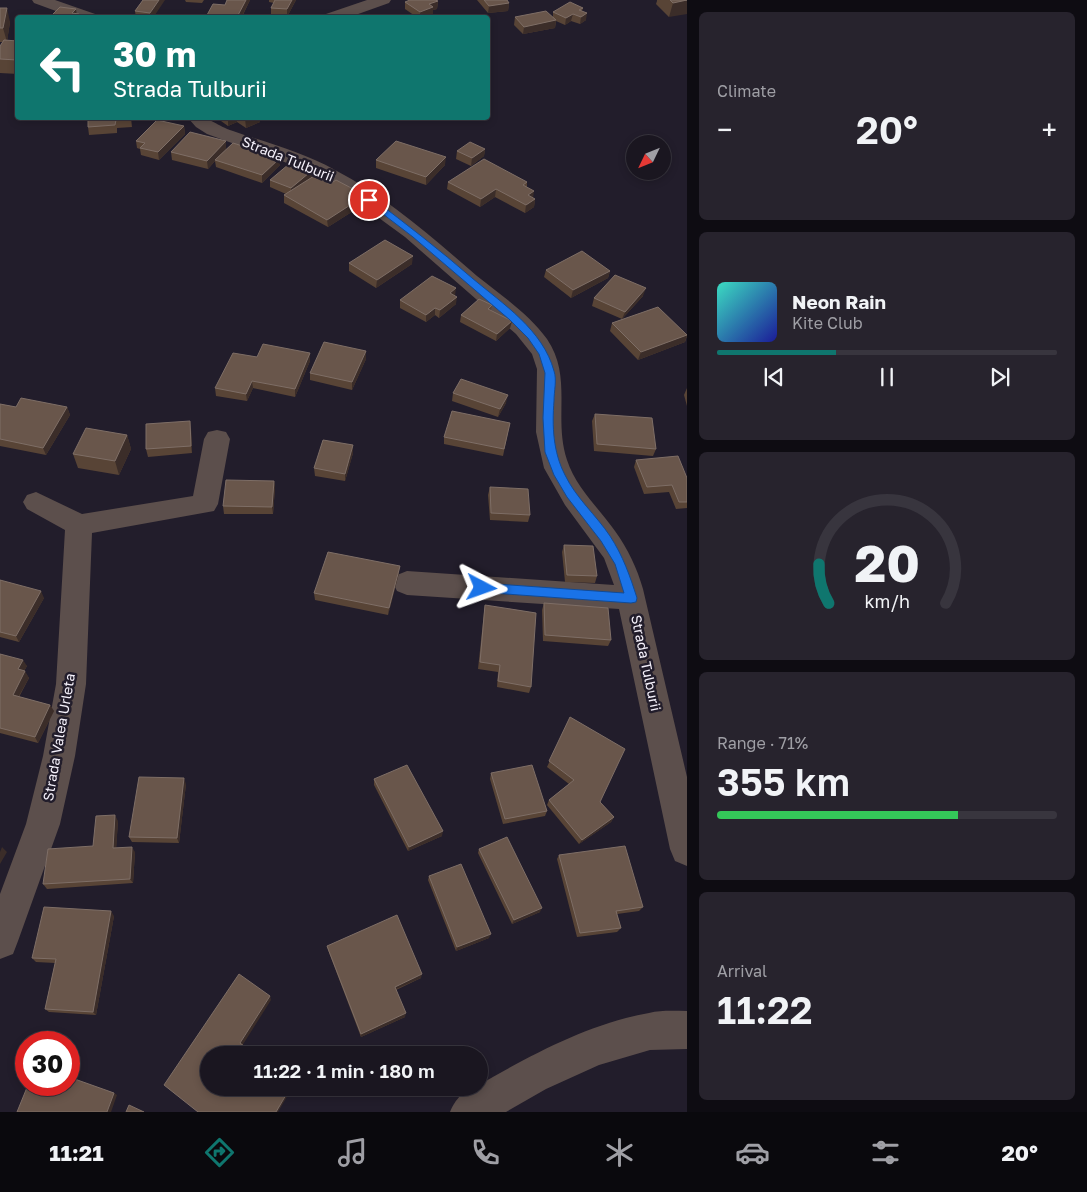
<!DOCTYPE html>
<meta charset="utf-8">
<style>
:root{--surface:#1a1620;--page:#27232d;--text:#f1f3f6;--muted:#9f9fa5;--line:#38353e;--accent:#0f766e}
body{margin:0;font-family:"Golos Text",sans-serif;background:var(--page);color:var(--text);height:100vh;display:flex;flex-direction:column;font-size:19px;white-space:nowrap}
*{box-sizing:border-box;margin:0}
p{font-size:16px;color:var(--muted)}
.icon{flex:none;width:28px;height:28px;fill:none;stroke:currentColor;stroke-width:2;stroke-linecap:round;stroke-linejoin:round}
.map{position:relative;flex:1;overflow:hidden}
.drawer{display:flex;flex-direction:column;gap:12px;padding:12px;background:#0e0c12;width:400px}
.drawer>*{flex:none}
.top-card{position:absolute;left:15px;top:15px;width:475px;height:105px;border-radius:5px;box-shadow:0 2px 8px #0003,0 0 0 1px var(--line);background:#0f766e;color:#fff;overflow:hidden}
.needle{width:32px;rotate:227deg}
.fabs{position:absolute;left:626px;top:135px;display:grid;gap:10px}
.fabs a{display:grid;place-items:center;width:45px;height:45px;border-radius:50%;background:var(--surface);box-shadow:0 2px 8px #0003,0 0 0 1px var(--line);font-size:25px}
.speed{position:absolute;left:15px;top:1031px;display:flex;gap:10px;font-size:25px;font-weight:700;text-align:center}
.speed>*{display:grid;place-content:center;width:65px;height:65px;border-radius:50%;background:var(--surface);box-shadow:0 2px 8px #0003,0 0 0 1px var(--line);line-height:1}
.speed .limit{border:8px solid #d22;background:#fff;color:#111}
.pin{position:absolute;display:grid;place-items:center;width:42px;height:42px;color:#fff;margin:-21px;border:2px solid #fff;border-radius:50%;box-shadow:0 1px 5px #0007}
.me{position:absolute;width:55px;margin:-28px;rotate:94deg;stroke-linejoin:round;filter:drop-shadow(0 0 4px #0008)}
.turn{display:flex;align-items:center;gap:18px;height:105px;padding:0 15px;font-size:22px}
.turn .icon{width:65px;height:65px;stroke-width:2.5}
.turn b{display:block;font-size:35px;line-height:42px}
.big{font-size:38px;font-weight:600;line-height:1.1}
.drawer .card{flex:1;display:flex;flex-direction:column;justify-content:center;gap:8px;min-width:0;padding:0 18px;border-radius:8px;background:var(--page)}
.drawer .dial{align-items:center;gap:0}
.dial svg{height:130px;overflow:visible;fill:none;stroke:var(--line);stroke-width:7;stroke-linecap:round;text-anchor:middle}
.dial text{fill:var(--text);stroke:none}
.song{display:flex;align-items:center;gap:15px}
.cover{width:60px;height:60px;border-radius:8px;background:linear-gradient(135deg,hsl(170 70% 55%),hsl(240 70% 35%))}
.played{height:5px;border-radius:2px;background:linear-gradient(90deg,var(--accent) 35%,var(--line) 35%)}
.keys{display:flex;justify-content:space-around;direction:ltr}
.heat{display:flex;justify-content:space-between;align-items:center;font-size:28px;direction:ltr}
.charge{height:8px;border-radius:4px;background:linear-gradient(90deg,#34c759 71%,var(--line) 0)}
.trip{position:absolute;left:200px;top:1046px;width:288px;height:50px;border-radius:25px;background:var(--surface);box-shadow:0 2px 8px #0003,0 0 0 1px var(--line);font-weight:600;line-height:50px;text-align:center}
.tabs{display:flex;height:80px;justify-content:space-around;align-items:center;background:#0a090d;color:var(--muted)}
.tabs .icon{width:35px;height:35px}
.tabs .on{color:var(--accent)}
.tabs b{font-size:22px;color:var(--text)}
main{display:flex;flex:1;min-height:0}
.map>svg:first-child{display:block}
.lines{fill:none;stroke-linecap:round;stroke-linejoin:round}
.street{fill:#5c4f4c;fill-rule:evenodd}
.wall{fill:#584436}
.shaded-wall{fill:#3b2d29}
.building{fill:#69564b;stroke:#7e6e66}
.route{fill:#1a73e8;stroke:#114b97}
.labels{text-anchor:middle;stroke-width:5;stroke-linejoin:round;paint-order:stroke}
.street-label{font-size:14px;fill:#f4f0fa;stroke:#221d2b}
</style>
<main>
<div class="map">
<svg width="687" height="1112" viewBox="0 0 687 1112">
<rect width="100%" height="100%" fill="#221d2b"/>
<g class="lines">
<!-- street -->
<path class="street" d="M32,0H55L98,15L100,18H75L34,3Z
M367,0H391L389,3L347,18H321L323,15Z
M188,118C210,115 214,125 233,131C267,143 303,152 335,170C387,197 433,238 477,276C501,295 529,314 547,339C573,377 553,418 567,460C576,488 599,508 615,531C628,549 637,568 643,589L687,777V866L675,861L670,849L619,609L407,595L397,591L393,583L397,575L407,571L614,585L604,558L565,505L544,468L536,432L537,369L532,354L516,334L405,237L331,183L298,167L207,134L196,127Z
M217,430L226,432L230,439L218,504L214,511L92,533L86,684L75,756L60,824L18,941L13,954L0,959V894L26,824L43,756L56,684L65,530L27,509L23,502L27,495L36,492L82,514L193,496L204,439L208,432Z
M687,1011V1049L650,1050L599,1065L546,1089L506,1112H450C455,1100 464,1088 479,1088V1085C529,1056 590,1023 649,1013C661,1010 674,1011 687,1011Z"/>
</g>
<!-- wall -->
<path class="wall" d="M143,0L153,18H136L135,11Z
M185,0H204L202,3L186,2Z
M250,0L242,17H244L207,18V15L225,5Z
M269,0H296L287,17L271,15V8L274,3L269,2Z
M477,0H507L509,3L508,11L488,13Z
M657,0H687L669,17L656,4L657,1Z
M438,1L437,9L433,10V15L424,18H418L405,9V2Z
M0,8L10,22L7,41H18V74L0,73V46L3,42H0Z
M583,8L582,11L586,20L580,24L571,21L565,25L556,21L555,28L523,34L514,25L515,17H553V12Z
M88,118H131L132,127L117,128V133L89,135L88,127Z
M220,118H260V122L246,128L237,122L228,126L221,121Z
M184,126L185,134L159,160L141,155L140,149L137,148L136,141Z
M226,141V149L223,152L280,158V165L262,183L216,167L215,161L208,169L172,160L171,152Z
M485,149L484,156L471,166L456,159L457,151Z
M376,160L445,165L426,185L376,168Z
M316,175L315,176L354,198L358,208L328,227L284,203V195L286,194L270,187V180Z
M448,182H527V187L533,198L535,199L534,207L525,213L495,197L480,207L447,189Z
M349,263L412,264L376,288L349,271Z
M546,270L610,271L608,278L571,298L544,277Z
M455,296L456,304L439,318L435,315L426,322L400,308V300Z
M643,296L622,319L592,306L594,298Z
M492,305L491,310L512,321L510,328L496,341L460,322L461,315Z
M612,323L687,334V336L685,342L638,360L610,331Z
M310,353V361L295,397L253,388L247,401L216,396L215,388L257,357Z
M366,359L352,390L310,380V373Z
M687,388V406L684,395Z
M453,393L506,403L498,417L452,401Z
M0,404L16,407H67L70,415L46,455L0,446Z
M595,414L656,449L653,456L594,451L592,421Z
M510,423L503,456L444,444V437Z
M191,428L192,453L148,457L146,449Z
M127,435L131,449L119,475L78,468L73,454Z
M353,453L345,481L315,476L314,468Z
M636,460L687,478V508L676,509L669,492L644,494L634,467Z
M274,481L275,488L273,514H224L223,506Z
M490,487L530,515L528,522L490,520L488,495Z
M564,545L597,576L595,583L565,582L562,552Z
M399,573L388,615L315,600L314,593Z
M0,580L44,598L19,642L0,637Z
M544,603L611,640L608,646L543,641L542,610Z
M485,605L531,687L529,693L497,687L498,672L478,669L484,612Z
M0,654L27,666L24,671L29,678L19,697L50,705L54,711L38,743L0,733Z
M570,717L600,802L614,817L611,822L579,844L547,805L549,800L569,784L547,767Z
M491,773L547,811L545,816L503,824L490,779Z
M374,779L442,836L408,851L374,785Z
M186,784L179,843L132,842L129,837Z
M118,821L116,848L135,852L133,883L47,889L43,884L93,846Z
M479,849L540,912L512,924L478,853Z
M559,855L643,907L639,911L617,914L621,928L617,932L577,937L557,859Z
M429,876L489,938L456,951L428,880Z
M114,916L96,1015L49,1012L45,1009L55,963L36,962L32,958Z
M327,946L421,978L396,990L405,1017L361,1037L328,950Z"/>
<!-- shaded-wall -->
<path class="shaded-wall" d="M159,0H165L153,18H151L150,13Z
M246,0H250L241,18H237Z
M292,0H296L287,17V9Z
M687,0V14L669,17L673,3Z
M438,1L437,9L433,10V15L424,18H420V12L429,4Z
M509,3L508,11L488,13L489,6Z
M7,8L10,22L7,42L3,28Z
M76,9L77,16L79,14L80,18H73L72,13Z
M587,13L586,20L580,24L581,17Z
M573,14L571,21L565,25L566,18Z
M556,20L555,28L523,34L524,27Z
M228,118H236L237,122L228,126Z
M245,118H260V122L246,128Z
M184,126L185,134L159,160L158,152Z
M226,141V149L216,160H215V161L208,169L207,161Z
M485,149L484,156L471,166L472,158Z
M446,157L445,165L426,185V177Z
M280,158V165L262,183V175Z
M315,168L316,175L291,196V188Z
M496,189L495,197L480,207L481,199Z
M355,190V198L348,195Z
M534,191L533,199L528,195Z
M535,199L534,207L525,213L526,205Z
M358,200V208L328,227L327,220Z
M413,256L412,264L376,288L377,280Z
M610,271L608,278L571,298L573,290Z
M456,288L455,296L450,293Z
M646,288L643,296L622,319L625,312Z
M457,297L456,304L439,318L440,310Z
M435,308V315L426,322V315Z
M512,321L510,328L496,341L497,334Z
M687,335L685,342L638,360L641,352Z
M366,351V359L352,390V382Z
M310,353V361L295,397V389Z
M252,381L253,388L247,401L246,394Z
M508,395L506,403L498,417L500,409Z
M67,407L70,415L46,455L43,448Z
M190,421L191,428L192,453L191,446Z
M127,435L131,449L119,475L115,461Z
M353,445V453L345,481V474Z
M274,481L275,488L273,514L272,507Z
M400,566L399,573L388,615L389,608Z
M41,591L44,598L19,642L16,636Z
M23,660L27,666L21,676L18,669Z
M25,671L29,678L16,701L13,695Z
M50,705L54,711L38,743L35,737Z
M184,778L186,784L179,843L177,838Z
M115,815L118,821L116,853L113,848Z
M614,817L611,822L579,844L582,840Z
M443,831L442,836L408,851L409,847Z
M2,847L7,852L0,864V852Z
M132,847L135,852L133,883L130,879Z
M542,908L540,912L512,924L514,920Z
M111,911L114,916L96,1015L93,1012Z
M491,934L489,938L456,951L457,947Z
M422,974L421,978L394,990L395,987Z
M270,996L271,1000L242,1046L240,1043Z
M406,1013L405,1017L361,1037V1034Z
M290,1088H292L278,1112H276Z
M114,1093L117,1095L111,1112H107Z"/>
<!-- building -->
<path class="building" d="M143,0H159L150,13L135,11Z
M227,0H246L237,17L244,18H217L218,16L207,15L213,4L225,5Z
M275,0H292L287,9L271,8Z
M410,0H435L438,1L429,4L433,7L420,12L405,2Z
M484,0H507L509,3L489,6Z
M670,0H687L673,3Z
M570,2L583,8L579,10L587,13L581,17L573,14L566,18L553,12Z
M60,7L76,9L72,13L79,14L75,18H49Z
M0,8H7L3,28H0Z
M546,11L556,20L524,27L515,17Z
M358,15L363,18H352Z
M4,40L18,41L17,60L0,59V46Z
M88,118H130V119L116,120L115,125L88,127Z
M157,120L184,126L158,152L140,148L145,143L136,141Z
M190,132L226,141L207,161L171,152Z
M396,141L446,157L426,177L376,160Z
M470,142L485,149L472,158L457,151Z
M233,143L280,158L262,175L215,160Z
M295,159L315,168L291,188L270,180Z
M484,159L527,182L523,185L534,191L528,195L535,199L526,205L496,189L481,199L448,182Z
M314,176L330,184L336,180L355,190L348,195L358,200L327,220L284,195Z
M385,240L413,256L377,280L349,263Z
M582,251L610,271L573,290L546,270Z
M615,275L646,288L625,312L594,298Z
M432,276L456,288L450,293L457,297L440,310L435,308L426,315L400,300Z
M479,299L492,305L488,309L512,321L497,334L461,315Z
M658,307L687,335L641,352L612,323Z
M324,342L366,351L352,382L310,373Z
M263,344L310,353L295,389L252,381L246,394L215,388L233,353L257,357Z
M461,379L508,395L500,409L453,393Z
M21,398L67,407L43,448L0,439V404L16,407Z
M452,411L510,423L504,449L444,437Z
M595,414L652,418L656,449L597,444Z
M190,421L191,446L146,449V424Z
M86,428L127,435L115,461L73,454Z
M323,440L353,445L345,474L314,468Z
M678,456L687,478V502H679L672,485L647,487L636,460Z
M226,480L274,481L272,507L223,506Z
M490,487L528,489L530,515L491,513Z
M564,545L593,546L597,576L567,575Z
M328,552L400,566L389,608L314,593Z
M0,580L41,591L16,636L0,632Z
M544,603L608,608L611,640L545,635Z
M485,605L536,613L531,687L498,681L500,665L480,662Z
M0,654L23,660L18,669L25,671L13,695L50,705L35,737L0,728Z
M570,717L625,749L600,802L614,817L582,840L549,800L574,780L549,761Z
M407,765L443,831L409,847L374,779Z
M532,765L547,811L505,819L491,773Z
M139,777L184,778L177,838L129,837Z
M115,815L113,848L132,847L130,879L43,884L48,849L93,846L96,816Z
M507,837L542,908L514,920L479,849Z
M625,846L643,907L616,911L621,928L580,933L559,855Z
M461,864L491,934L457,947L429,876Z
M44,907L111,911L93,1012L45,1009L56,959L32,958Z
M397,915L422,974L395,987L406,1013L361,1034L327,946Z
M239,974L270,996L240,1043L256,1055H209V1088H290L276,1112H198L164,1085Z
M69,1077L114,1093L107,1112H17L28,1085H69Z
M129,1105L144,1112H126Z"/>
<!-- route -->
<path class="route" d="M366,198H372C406,224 440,250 472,278C503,304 543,330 554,371C557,380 554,391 554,401C552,426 553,452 565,475C576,498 596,515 610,536C623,556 630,576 637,598L636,602L631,603L478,592L476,588L478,585L482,583L624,593L615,564L601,541L567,497L554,475L545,452L543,418L545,373L539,354L528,338L510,320L413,237L366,201Z"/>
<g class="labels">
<!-- street labels -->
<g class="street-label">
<text transform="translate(288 159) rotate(22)" y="5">Strada Tulburii</text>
<text transform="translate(646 663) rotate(78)" y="5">Strada Tulburii</text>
<text transform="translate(59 737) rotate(-80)" y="5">Strada Valea Urleta</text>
</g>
</g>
</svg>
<div class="fabs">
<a><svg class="needle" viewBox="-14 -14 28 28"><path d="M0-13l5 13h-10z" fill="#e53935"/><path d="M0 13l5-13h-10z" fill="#9f9fa5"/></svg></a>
</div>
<div class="speed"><div class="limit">30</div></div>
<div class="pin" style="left:369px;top:200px;background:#d93025"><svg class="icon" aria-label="arrive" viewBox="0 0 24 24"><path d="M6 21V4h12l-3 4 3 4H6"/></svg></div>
<svg class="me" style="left:482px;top:588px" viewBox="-20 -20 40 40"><path d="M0-17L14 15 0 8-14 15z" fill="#1a73e8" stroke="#fff" stroke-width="4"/></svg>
<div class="trip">11:22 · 1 min · 180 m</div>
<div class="top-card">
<div class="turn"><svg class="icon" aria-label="left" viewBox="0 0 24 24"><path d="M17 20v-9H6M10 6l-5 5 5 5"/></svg><div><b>30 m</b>Strada Tulburii</div></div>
</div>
</div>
<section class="drawer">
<div class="card"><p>Climate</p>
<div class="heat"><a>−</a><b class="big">20°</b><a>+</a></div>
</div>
<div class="card">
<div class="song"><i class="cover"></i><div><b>Neon Rain</b><p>Kite Club</p></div></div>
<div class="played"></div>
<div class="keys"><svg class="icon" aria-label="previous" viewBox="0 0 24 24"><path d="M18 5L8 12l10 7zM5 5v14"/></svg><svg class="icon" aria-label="pause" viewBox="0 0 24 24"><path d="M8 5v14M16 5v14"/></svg><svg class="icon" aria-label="next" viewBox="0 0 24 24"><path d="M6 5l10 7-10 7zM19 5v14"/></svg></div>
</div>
<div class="card dial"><svg viewBox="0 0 100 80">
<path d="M14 69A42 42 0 1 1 86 69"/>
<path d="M14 69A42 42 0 0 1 8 45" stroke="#0f766e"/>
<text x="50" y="56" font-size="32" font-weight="700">20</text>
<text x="50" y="72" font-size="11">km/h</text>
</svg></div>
<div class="card"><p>Range · 71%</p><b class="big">355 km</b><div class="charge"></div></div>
<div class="card"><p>Arrival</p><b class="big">11:22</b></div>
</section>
</main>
<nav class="tabs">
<b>11:21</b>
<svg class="icon on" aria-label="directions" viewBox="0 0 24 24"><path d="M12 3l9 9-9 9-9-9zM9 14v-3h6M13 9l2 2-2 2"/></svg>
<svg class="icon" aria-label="music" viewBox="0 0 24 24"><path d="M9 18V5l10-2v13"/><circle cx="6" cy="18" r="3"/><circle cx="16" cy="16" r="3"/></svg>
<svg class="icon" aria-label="phone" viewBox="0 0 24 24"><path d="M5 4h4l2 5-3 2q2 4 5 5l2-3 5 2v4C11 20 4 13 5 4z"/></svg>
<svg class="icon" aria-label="climate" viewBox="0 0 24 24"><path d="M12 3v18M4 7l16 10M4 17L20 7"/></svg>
<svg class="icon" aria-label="car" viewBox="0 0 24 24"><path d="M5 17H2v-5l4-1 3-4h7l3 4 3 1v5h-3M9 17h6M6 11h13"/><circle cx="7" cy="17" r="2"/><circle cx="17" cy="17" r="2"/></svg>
<svg class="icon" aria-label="filters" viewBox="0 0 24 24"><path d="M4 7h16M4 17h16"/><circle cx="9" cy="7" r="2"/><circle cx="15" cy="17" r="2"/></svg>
<b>20°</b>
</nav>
